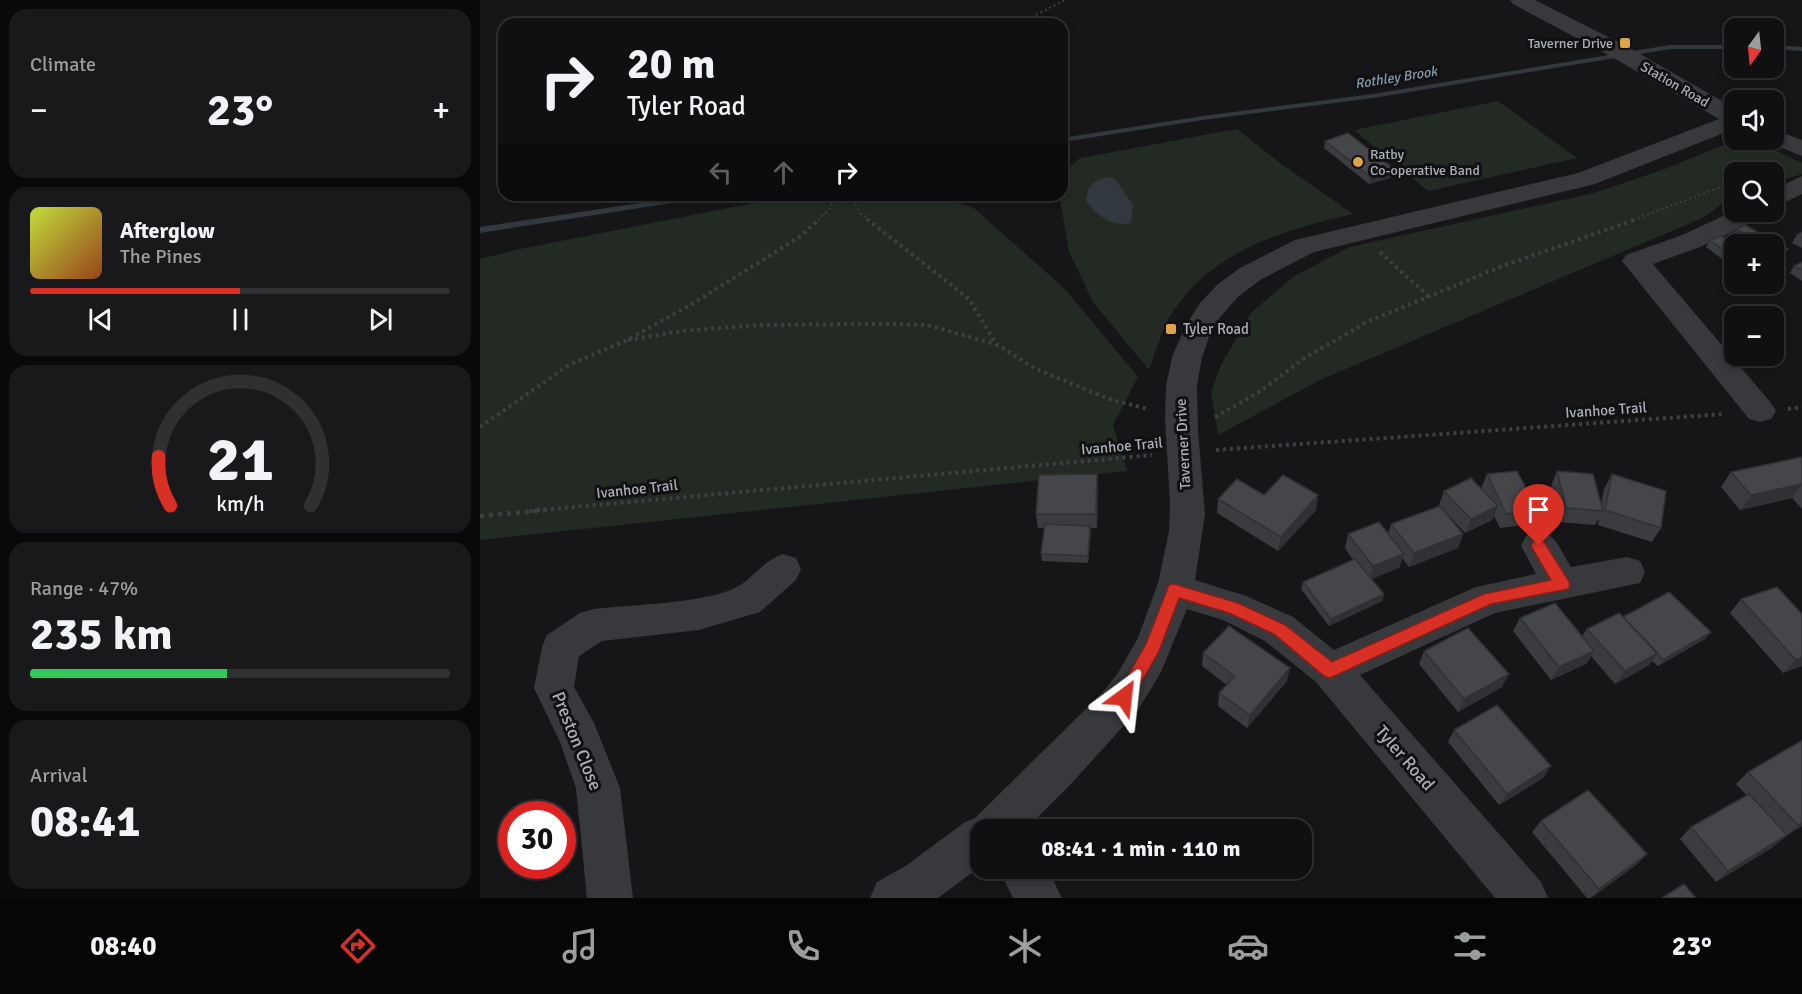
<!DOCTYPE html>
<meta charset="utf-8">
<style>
:root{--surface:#101012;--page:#19191b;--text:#f1f3f6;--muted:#9c9d9f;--line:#303032;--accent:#d93025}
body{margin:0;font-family:Signika,sans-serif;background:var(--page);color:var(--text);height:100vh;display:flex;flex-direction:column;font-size:22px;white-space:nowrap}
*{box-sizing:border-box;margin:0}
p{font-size:20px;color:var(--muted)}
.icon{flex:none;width:33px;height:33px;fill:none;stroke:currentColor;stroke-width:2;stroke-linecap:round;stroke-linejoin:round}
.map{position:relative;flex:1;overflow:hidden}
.side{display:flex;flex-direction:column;gap:9px;padding:9px;background:#09090a;width:480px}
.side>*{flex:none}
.guide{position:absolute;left:18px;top:18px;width:570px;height:183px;border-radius:18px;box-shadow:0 3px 9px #0003,0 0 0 2px var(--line);background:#101012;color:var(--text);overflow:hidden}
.needle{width:39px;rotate:195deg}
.tools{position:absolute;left:1244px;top:18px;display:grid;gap:12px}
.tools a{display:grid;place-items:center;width:60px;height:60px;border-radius:12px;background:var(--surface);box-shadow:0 3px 9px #0003,0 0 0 2px var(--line);font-size:30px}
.speed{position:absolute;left:18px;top:801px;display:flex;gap:12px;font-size:30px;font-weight:700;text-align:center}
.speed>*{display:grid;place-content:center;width:78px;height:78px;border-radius:50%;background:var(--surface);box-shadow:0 3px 9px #0003,0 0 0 2px var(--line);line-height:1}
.speed .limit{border:9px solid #d22;background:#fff;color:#111}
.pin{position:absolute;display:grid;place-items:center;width:51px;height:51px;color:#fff;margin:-62px -26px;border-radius:50% 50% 50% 0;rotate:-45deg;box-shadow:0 0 6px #0007}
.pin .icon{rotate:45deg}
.me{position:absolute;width:66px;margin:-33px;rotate:30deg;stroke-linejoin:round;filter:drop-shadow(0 0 4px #0008)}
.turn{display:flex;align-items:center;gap:21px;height:126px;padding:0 30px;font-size:27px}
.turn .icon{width:78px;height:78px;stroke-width:2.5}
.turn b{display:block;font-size:42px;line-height:51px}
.lanes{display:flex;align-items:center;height:57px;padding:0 30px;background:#0003;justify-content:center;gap:30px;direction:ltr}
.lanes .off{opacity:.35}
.big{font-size:45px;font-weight:700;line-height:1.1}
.side .widget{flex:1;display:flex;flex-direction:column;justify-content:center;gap:9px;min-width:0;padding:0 21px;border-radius:18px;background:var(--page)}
.side .dial{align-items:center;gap:0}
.dial svg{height:156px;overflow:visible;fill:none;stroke:var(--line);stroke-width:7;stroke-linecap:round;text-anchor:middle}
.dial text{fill:var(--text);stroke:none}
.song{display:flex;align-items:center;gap:18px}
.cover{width:72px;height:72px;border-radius:9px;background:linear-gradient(135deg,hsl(70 70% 55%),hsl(20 70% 35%))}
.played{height:6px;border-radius:3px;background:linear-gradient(90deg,var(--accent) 50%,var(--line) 50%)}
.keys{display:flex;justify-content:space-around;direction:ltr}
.heat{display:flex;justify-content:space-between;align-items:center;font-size:33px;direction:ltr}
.charge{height:9px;border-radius:4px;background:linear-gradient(90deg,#34c759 47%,var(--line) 0)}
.trip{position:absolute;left:490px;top:819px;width:342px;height:60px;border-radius:18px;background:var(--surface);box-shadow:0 3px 9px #0003,0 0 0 2px var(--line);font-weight:700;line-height:60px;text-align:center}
.tabs{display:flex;height:96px;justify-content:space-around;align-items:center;background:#060607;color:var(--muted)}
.tabs .icon{width:42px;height:42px}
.tabs .selected{color:var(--accent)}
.tabs b{font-size:27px;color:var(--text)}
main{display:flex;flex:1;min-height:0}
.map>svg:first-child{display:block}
.green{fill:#232a23}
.water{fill:#31393f}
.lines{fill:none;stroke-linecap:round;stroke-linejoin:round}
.stream{fill:#31393f;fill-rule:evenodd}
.path-far2{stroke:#3e3f43;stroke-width:2;stroke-dasharray:2 3;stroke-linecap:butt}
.path-far1{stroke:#3e3f43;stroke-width:4;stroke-dasharray:3 4;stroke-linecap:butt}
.path{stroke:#3e3f43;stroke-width:4.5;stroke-dasharray:4 5;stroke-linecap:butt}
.minor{fill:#38393c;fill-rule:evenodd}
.wall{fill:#3b3c40}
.shaded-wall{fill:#303134}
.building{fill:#45464a;stroke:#303134;stroke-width:1.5}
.route{fill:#d93025;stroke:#8d1f18;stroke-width:1.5}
.poi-dot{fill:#dda449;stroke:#111113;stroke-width:2}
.labels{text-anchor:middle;stroke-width:6;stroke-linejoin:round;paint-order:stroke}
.far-poi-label{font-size:14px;fill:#aaaeb6;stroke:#111113;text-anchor:end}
.far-water-label{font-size:14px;font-style:italic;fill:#859cad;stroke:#111113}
.far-street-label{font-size:14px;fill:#aaaeb6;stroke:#111113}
.poi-label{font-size:15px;fill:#aaaeb6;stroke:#111113;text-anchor:start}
.street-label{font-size:15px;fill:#aaaeb6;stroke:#111113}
.near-street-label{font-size:18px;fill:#aaaeb6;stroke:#111113}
</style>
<main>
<section class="side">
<div class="widget"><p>Climate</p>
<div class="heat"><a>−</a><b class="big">23°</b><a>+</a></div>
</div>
<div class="widget">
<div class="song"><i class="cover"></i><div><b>Afterglow</b><p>The Pines</p></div></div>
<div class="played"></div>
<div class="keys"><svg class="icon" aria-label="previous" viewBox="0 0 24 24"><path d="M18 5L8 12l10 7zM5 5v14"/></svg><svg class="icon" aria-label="pause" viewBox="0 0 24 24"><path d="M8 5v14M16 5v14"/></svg><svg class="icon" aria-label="next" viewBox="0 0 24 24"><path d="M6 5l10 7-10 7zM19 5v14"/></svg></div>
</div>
<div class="widget dial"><svg viewBox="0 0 100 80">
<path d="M14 69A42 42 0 1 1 86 69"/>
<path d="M14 69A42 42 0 0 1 8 44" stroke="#d93025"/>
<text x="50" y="56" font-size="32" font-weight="700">21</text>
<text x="50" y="72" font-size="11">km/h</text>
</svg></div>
<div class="widget"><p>Range · 47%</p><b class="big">235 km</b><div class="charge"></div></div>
<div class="widget"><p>Arrival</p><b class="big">08:41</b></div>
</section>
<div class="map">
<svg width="1322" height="898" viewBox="0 0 1322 898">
<rect width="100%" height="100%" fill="#161618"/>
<!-- green -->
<path class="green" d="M1018,101L1097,158L948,191L874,130Z
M757,129L800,163L873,214C800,231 722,253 685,326C679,340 674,355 669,370L613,302L589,252L579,195H582V174L600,158Z
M1256,140H1273L1322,163V174L1293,183V172H1254V196L1220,219L842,379L738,435L731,392L741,365L771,313L814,276L870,247L1114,193L1185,169Z
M314,195H453L494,208L586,290L658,377L633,425L647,471L0,540V259L40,249Z"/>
<!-- water -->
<path class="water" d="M629,177L636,180L653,205L651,223C630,227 619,217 606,201C608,185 613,180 629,177Z"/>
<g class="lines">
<!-- stream -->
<path class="stream" d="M1190,45H1254V49H1190L893,98L723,120L582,142V138L723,116L893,94Z
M1293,45L1322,47V51L1293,49Z
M214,195H234L230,197L0,233V227Z"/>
<!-- path-far2 -->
<path class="path-far2" d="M538,24L585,0
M371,195L379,212L389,220
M338,220L349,209L357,195
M1153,220L1254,182"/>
<!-- path-far1 -->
<path class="path-far1" d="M387,219L489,299L516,344L556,369L629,399L668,409
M900,252L948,296
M148,340L202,331L281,325L401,324L447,325L515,344
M1308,409L1322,407
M735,417L779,392L826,357L887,322L1020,267L1157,219
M0,427L89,365L145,341L212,304L321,236L339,219
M736,450L1244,414
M50,511L672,455"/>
<!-- path -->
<path class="path" d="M0,516L67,510"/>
<!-- minor -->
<path class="minor" d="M1030,0H1055L1148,47L1254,108V129L1115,184L834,252L780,280L758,297L741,316L731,332L722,357L717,386L718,431L725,514L715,580L766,596L813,617L854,650L996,587L1056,574L1041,546L1046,536C1074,526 1078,546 1091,567L1147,557L1160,561L1165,572L1160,583L1015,613L880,675L1061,882L1068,898H1015L836,682L785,641L743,620L707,609L681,672L658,710L590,785L545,830H501V866L458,898H390L397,882L427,865L485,822L495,818L622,693L638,673L658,638L678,583L689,531L690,502L685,419L686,386L692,357L706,325L720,303L738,284L760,268L815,240L1098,173L1239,119L1132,57L1033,4Z
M1293,129L1322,140V156L1285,141L1284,140H1293Z
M1322,176V194L1293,208V190Z
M1254,211L1285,212L1281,218L1220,247L1173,264L1291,403L1296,411L1291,419L1280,422L1269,419L1142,261L1146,255L1202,235Z
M303,554L316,558L321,569L316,580L280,612L219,630L122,641L99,656L94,687L114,723L140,788L153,898H107L96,788L80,742L54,688L62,647L67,635L100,613L114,609C150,605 224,603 255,588C273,579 282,561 303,554Z
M518,868H567L582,898H533Z"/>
</g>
<!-- wall -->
<path class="wall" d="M845,141L913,177L889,184L844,148Z
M1265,225L1308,249L1303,256L1295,261L1293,260V244H1266L1252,237L1256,229Z
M1322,232V248L1312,243L1317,235Z
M1230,240L1254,245V268L1226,247Z
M1322,262V281L1310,273L1314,266Z
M1322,457V509L1312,498L1260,510L1241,487L1251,472Z
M1077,471L1121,504L1124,489L1132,474L1181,528L1172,542L1118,525L1119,518L1115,525L1079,522L1071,486Z
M617,474L618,489L617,528H610L608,563L562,561L561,554L565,528H558L556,514Z
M1007,474L1058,510L1052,524L1020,528L1014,516L1012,520L985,533L959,505L964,491L1001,489Z
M784,495H838L836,510L798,551L737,513L738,499Z
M911,524L983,534L978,548L929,567L922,558L919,568L891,579L904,594L902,601L849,626L821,589L823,582L873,560L865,548L868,534H908Z
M1261,599L1322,614V666L1303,673L1250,613Z
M1143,617L1231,632L1225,639L1178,666L1172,661L1168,666L1135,684L1111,656L1106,664L1071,680L1033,631L1040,618L1102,636L1107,629Z
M944,651L1022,687L978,712L939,664Z
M723,653L807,681L767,728L738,706L739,693L747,685L722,666Z
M974,730L1063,778L1019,805L968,742Z
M1268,772L1322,826L1307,835L1293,847L1236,882L1200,839L1211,827L1267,796L1256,784Z
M1061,821L1167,854L1156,865L1111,898H1107L1052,832Z"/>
<!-- shaded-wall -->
<path class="shaded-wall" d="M914,169L913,177L889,184L891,177Z
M1308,249L1303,256L1295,261L1299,254Z
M617,474L618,489L617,528L616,514Z
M1322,484V485L1312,498L1260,510L1271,495Z
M838,495L836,510L798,551L801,537Z
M1018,506L1012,520L985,533L991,519Z
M610,526L611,533L608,563V556Z
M983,534L978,548L929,567L934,553Z
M924,554L919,568L889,580L893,566Z
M904,594L902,601L849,626L851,619Z
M1231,632L1225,639L1178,666L1183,660Z
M1114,651L1106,664L1071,680L1079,667Z
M1178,653L1168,666L1135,684L1145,671Z
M1322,657V666L1303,673L1316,660Z
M810,668L807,681L767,728L770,715Z
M1029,674L1022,687L978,712L984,699Z
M1071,766L1063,778L1019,805L1027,794Z
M1322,823V826L1304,837L1318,825Z
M1307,835L1293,847L1236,882L1248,871Z
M1167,854L1156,865L1110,898L1119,889Z"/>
<!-- building -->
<path class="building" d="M868,133L914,169L891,177L845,141Z
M1265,225L1308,249L1299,254L1293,250V244H1283L1256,229Z
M1322,232V238L1317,235Z
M1242,236L1254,245V258L1230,240Z
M1322,262V270L1314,266Z
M1322,457V484L1271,495L1251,472Z
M1037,471L1058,510L1026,514L1007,474Z
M1077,471L1113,474L1123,511L1086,508Z
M617,474L616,514H556L559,475Z
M1132,474L1186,491L1181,528L1125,510Z
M803,475L838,495L801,537L738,499L757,479L784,495Z
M991,478L1018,506L991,519L964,491Z
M960,506L983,534L934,553L911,524Z
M899,522L924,554L893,566L868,534Z
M565,524L610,526L608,556L561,554Z
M875,559L904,594L851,619L823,582Z
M1297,587L1322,614V657L1316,660L1261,599Z
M1189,592L1231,632L1183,660L1143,617Z
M1075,603L1114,651L1079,667L1040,618Z
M1139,613L1178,653L1145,671L1107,629Z
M749,626L810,668L770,715L739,693L755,676L723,653Z
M988,628L1029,674L984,699L944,651Z
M1017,705L1071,766L1027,794L974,730Z
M1321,741L1322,742V823L1318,825L1268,772Z
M1108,790L1167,854L1119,889L1061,821Z
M1269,794L1307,835L1248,871L1211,827Z
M1204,884L1216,898H1182Z"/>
<!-- route -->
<path class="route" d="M1059,540L1064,542L1088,580L1090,584L1088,589L1011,604L850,678L844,676L794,634L749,613L699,598L679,651L650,702L644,704L638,702L636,697L666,644L689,585L694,584L758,603L805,625L852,662L1004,594L1071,580L1051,546L1053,542Z"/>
<!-- markers -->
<g class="poi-dot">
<rect x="1139" y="37" width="12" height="12" rx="3"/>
<circle cx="878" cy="162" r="6"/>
<rect x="685" y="323" width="12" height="12" rx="3"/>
</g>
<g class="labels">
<!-- far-poi labels -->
<g class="far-poi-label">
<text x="1133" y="48">Taverner Drive</text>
<text x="890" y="159" text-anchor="start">Ratby<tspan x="890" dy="16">Co-operative Band</tspan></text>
</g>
<!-- far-water labels -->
<g class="far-water-label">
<text transform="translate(916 77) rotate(-9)" y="5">Rothley Brook</text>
</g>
<!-- far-street labels -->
<g class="far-street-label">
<text transform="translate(1195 84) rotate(30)" y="5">Station Road</text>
</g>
<!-- poi labels -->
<g class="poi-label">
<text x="703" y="334">Tyler Road</text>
</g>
<!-- street labels -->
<g class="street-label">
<text transform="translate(1126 410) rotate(-4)" y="5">Ivanhoe Trail</text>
<text transform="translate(703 444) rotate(-93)" y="5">Taverner Drive</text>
<text transform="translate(642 446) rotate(-5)" y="5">Ivanhoe Trail</text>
<text transform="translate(157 489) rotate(-6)" y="5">Ivanhoe Trail</text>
</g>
<!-- near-street labels -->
<g class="near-street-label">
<text transform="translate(97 741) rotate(68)" y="6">Preston Close</text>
<text transform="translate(925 758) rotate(49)" y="6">Tyler Road</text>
</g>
</g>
</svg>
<div class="tools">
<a><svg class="needle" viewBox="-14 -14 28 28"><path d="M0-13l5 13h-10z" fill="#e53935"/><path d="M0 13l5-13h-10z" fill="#9c9d9f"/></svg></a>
<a><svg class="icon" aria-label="sound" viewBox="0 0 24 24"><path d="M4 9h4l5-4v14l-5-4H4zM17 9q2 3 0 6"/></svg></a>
<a><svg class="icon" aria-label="search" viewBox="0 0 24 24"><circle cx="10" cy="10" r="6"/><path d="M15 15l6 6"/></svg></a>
<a>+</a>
<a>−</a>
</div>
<div class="speed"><div class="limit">30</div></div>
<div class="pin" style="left:1059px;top:546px;background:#d93025"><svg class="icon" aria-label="arrive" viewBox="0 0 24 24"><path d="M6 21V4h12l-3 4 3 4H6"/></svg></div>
<svg class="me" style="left:644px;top:697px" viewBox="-20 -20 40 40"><path d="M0-17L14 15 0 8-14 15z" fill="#d93025" stroke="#fff" stroke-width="4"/></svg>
<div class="trip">08:41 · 1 min · 110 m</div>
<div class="guide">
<div class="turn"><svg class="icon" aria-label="right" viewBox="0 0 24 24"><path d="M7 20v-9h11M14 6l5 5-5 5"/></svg><div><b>20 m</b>Tyler Road</div></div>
<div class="lanes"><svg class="icon off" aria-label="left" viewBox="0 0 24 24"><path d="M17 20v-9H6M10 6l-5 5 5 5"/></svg><svg class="icon off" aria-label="ahead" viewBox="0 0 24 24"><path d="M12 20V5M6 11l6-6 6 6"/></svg><svg class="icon" aria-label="right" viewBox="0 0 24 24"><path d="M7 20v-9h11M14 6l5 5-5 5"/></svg></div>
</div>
</div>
</main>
<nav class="tabs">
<b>08:40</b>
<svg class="icon selected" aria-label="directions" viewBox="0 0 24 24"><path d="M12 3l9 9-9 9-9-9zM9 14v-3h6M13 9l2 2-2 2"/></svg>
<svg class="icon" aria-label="music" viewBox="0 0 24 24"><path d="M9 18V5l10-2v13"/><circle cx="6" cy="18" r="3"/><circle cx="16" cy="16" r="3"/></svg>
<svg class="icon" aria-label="phone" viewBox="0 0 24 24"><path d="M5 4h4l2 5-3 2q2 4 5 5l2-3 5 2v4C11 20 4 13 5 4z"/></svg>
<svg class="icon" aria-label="climate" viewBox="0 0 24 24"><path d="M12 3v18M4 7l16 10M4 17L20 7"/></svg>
<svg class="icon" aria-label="car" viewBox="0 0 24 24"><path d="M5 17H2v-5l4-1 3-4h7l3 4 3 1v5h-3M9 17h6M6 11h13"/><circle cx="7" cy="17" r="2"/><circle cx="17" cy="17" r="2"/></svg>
<svg class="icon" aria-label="filters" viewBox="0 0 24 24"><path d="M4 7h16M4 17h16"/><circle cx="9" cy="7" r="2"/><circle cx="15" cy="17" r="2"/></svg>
<b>23°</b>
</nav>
